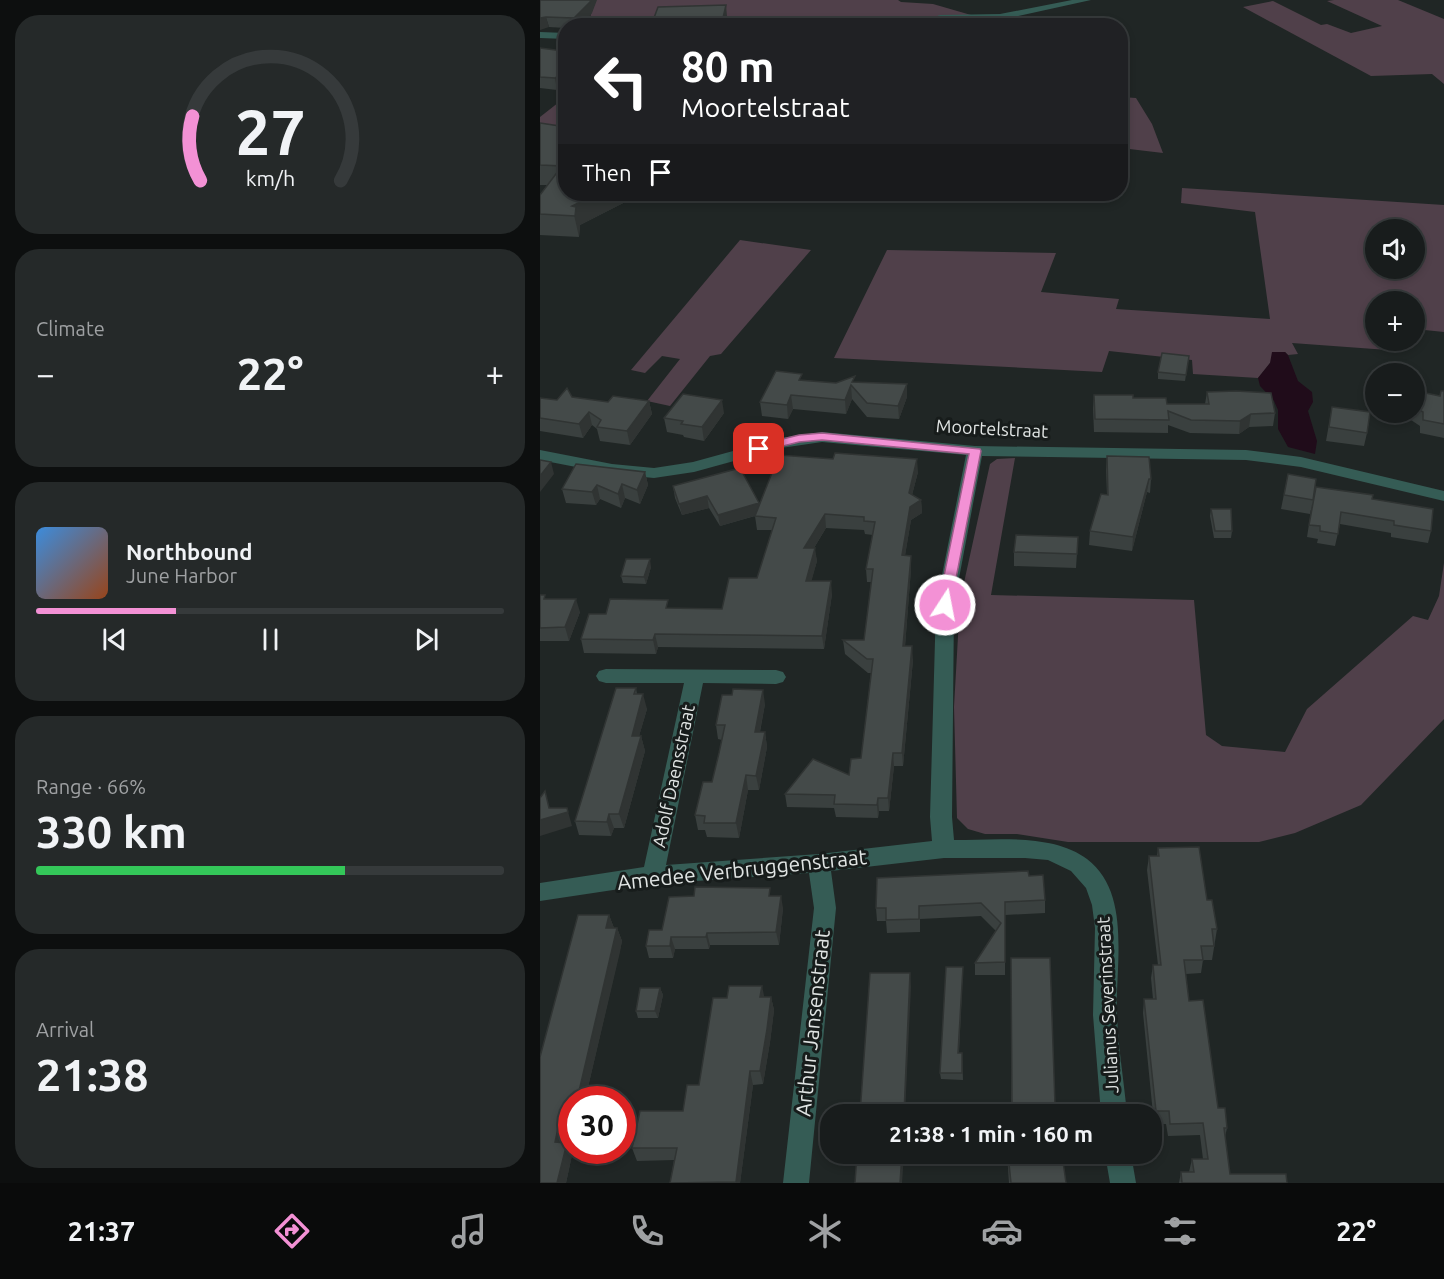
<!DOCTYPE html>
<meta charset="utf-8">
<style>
:root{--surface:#181c1c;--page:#252929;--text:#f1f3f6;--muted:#9fa1a3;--line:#363a3b;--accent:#f391d5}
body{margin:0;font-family:Ubuntu,sans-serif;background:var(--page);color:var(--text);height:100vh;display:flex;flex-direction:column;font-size:22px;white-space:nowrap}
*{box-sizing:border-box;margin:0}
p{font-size:20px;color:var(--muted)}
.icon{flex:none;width:33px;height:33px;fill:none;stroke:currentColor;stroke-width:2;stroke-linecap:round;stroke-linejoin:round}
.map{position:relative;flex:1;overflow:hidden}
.side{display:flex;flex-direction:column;gap:15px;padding:15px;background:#0d0f0f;width:540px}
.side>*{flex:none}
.hud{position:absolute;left:18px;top:18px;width:570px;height:183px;border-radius:24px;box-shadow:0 3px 9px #0003,0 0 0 2px var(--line);background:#202124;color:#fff;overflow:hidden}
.controls{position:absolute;left:825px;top:219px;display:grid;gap:12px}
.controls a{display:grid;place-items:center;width:60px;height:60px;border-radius:50%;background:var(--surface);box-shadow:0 3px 9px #0003,0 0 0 2px var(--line);font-size:30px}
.speed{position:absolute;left:18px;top:1086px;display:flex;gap:12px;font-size:30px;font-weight:700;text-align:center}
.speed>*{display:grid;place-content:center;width:78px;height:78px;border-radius:50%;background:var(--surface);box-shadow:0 3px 9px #0003,0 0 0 2px var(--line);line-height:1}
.speed .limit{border:9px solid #d22;background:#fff;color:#111}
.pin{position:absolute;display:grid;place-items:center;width:51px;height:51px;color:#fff;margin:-26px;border-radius:12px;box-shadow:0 3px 9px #0006}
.me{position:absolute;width:66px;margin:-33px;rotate:11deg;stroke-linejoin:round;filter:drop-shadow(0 0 4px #0008)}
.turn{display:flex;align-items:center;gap:21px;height:126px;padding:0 24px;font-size:27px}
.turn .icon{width:78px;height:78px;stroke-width:2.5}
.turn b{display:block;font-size:42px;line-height:51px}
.then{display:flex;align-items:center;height:57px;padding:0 24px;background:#0003;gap:12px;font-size:22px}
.big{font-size:45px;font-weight:700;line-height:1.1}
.side .tile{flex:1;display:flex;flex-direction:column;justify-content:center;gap:9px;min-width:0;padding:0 21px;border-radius:24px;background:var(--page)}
.side .dial{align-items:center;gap:0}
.dial svg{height:156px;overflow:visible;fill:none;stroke:var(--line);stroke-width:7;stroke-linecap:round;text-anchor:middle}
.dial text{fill:var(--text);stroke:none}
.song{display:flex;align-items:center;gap:18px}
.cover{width:72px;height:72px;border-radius:9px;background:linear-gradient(135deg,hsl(210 70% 55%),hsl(20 70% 35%))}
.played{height:6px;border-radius:3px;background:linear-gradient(90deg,var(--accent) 30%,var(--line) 30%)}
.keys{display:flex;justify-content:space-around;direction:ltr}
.heat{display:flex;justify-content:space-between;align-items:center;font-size:33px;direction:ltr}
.charge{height:9px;border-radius:4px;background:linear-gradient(90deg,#34c759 66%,var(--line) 0)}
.trip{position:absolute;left:280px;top:1104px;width:342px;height:60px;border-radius:24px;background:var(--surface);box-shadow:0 3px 9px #0003,0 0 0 2px var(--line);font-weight:700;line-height:60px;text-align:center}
.menu{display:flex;height:96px;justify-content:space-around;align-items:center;background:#0a0b0b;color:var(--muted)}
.menu .icon{width:42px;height:42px}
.menu .active{color:var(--accent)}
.menu b{font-size:27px;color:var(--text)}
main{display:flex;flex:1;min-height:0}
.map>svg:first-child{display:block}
.green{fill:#50404a;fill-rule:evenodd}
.water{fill:#200c1a}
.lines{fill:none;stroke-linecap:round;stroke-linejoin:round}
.minor{fill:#355c55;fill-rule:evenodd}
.wall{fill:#3a403f}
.shaded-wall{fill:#303433}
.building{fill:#444a49;stroke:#303433;stroke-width:1.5}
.route{fill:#f391d5;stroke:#9e5e8a;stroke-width:1.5}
.labels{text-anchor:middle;stroke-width:6;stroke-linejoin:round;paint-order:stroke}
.street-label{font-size:18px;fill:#e0e4e3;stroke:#171c1b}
.near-street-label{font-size:21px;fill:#e0e4e3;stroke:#171c1b}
</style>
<main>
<section class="side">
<div class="tile dial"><svg viewBox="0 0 100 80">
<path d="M14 69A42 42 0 1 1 86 69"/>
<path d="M14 69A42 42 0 0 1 10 36" stroke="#f391d5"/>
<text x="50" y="56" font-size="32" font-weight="700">27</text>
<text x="50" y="72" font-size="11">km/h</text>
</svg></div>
<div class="tile"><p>Climate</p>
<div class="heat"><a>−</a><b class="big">22°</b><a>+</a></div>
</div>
<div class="tile">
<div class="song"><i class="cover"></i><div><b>Northbound</b><p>June Harbor</p></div></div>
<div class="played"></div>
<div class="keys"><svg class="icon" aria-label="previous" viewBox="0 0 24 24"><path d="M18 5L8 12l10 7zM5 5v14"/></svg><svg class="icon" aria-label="pause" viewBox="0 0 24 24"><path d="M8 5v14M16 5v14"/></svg><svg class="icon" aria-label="next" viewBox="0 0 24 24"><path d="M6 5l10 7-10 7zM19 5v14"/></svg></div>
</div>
<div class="tile"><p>Range · 66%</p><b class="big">330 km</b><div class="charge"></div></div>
<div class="tile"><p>Arrival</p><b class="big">21:38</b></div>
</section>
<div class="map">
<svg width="904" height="1183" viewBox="0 0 904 1183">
<rect width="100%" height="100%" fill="#202625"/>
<!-- green -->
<path class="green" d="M56,0H358L361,2L393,4L431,15L392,17L363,26L264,25L277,19L187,20V16L113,25L47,26Z
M794,0H858L904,19V84L892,74L831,76L703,7L733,1L781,25L787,24L811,33L842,26L787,1Z
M25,89V146L0,143V117L23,99L17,98Z
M581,97L596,98L612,124L623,153L581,148Z
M642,188L904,205V332L875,329L874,302H836V340L848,341V350L752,343L758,354L748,355L745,352L730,363L718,378L653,374L652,360L569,351L562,372L294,358L347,250L516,253L501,292L579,299L576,309L730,319L715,212L641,203ZM836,230H874V268H836Z
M200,240L271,250L181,354L170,356L130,406L107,401L140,359L122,356L105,373L91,370Z
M475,458L451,595L654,600L666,735L682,746L745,752L767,709L873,616L888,620L899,596L904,563V719L821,805L755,833L719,842H528L477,834H445L428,829L417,818L414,707L420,601L450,464L457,459Z"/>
<!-- water -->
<path class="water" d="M732,352H745L748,355L758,381L772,392L773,402L768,411L777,441L775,454L748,447L738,429V410L734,401L720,386L718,378L730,363Z"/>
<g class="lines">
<!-- minor -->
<path class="minor" d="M532,0H551L460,20L400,21L384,26H367L400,15L460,14Z
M0,32L26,33V39L0,38Z
M282,432L435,446L706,450L761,457L904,491V501L761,467L706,460L442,456L414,605L412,817L414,840C454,840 513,833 547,859C592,893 575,966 577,1014C578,1047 584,1081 587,1114H561L553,1015L555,928L552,905L546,888L531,871L508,860L485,858H404L291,871L296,908L269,1183H243L274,908L269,873L113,884L0,901V883L104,867L144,683H66L59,681L56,676L59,671L66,669L236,670L243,672L246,677L243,682L236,684L163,683L126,865L279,854L392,841L390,817L396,605L426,455L282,442L241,448L154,472L114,478L72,474L0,460V450L72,464L114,468L153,462L240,438Z
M565,1154H591L596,1183H570Z"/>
</g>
<!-- wall -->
<path class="wall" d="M0,0L52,13L39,26H26V28L9,27Z
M0,48L23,51L26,49V84L17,90L0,88Z
M0,123L26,127V194L97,196L40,225L39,237L0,235V195L7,185H0Z
M648,362L645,381L618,379V372Z
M262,380L296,383L315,382L367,384V397L359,419L327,417L312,399L306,414L253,409L248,419L222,416L220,402Z
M904,391V438L880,433V426L859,412H874V392L900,396Z
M667,392L735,413L733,426L709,427L699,434L650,433L628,425V433L554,432L553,408L554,395L627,404H665Z
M32,397L68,402L109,401L112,414L90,445L60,441L57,429L52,425L43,438L0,431V398L17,400Z
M792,407L827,433L824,446L786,441Z
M184,413L164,441L144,437L143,435L127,432L124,418Z
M567,456L611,479L610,493L607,492L592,551L549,545L550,531L567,495L566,470Z
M105,472L108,485L100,504L85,498L81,508L60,499L56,505L26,503L22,489Z
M378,472L372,495L381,500L382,513L371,520L365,555L371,556V569L365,646L373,660L363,766H354L349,811H339L338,818L296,817L294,808L247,807L245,794L309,775L321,758L331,673H328L305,654L303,640H324L331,582H327L326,569L333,535L325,534L324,530L286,528L274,548L277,561L271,581L292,594L284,649L118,647L116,654L44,653L41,639L66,614L130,608L182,609L217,578L232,530H217L215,516L180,526L169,508L142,515L135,498L133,486L219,503V506Z
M748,474L774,495L832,499L891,531L888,543L851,537V533L800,524L795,546L777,543L778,539L767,537L772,505L770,514L741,509Z
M671,509L692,531L691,538H674L670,516Z
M538,537L536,568L474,566V552Z
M111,567L106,584L83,583L81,576Z
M0,595L6,599L40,612L29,641H0Z
M96,688L97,694L107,709L99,736H101L105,751L84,828H74L71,836L39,835L35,821Z
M225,704L220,732H225L227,747L219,790H208L199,838L167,837L165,830H158L155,815L172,782L182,740L178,739L176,725Z
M618,848L667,900L677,929L672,960H663L661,973L646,974L649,1001L678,1108L687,1128L685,1137L690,1174L747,1183H639L641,1172H649L652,1159H663L660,1135L628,1136L626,1124H614L603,1013L604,999H613L611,978L613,965H618L607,870L609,856H617Z
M489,876L505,900V913L465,915V975H435V963L456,931L441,916L380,919V932L347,933L346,921H337L336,908Z
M232,896L243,908L239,945H170L169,949H135L133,958H109L106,946L122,930Z
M69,915L74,928H77L82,941L45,1100H32V1123H27L23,1143H27L32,1155L26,1183H0Z
M471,958L515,1105V1114H471Z
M423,967L419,1053H422L423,1080L401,1079L400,1073Z
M120,988L123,995L118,1018H98L96,1011Z
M231,997L234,1010L230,1042L223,1084L213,1085L200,1183H130L134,1160L97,1161L92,1148L143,1111L159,1085L187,998Z
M467,1154H522L526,1183H469Z"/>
<!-- shaded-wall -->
<path class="shaded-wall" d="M51,0H57L52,13L39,26H35L34,18Z
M186,5L187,16L185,26L183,18Z
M6,17L9,27L0,30V18Z
M22,73L25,84L17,90L15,78Z
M57,194H99L97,196L40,225L39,237L32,206Z
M367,384V397L359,419L358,406Z
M311,385L312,399L306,414L305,400Z
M251,395L253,409L248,419L247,405Z
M182,400L184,413L164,441L162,427Z
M109,401L112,414L90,445L87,431Z
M49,412L52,425L43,438L39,424Z
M711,414L709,427L699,434L700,421Z
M377,459L378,472L369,506V493Z
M11,462L14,474L0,492V476Z
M105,472L108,485L100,504L97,490Z
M609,479L607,492L592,551L593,537Z
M82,484L85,498L81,508L78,494Z
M57,485L60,499L56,505L52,492Z
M167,496L169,508L142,515L139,504Z
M381,500L382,513L371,520L363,568L362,555L370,507Z
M219,503L221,514L180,526L178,515Z
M285,514L286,528L266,561L264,548Z
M275,548L277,561L268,594L266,581Z
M371,556V569L364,660L363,646Z
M110,559L111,567L106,584L104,577Z
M291,581L292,594L284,649L282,636Z
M36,599L40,612L29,641L25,627Z
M115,634L118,647L116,654L113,640Z
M372,646L373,660L363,766L362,753Z
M223,690L225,704L217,746L215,732Z
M103,694L107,709L95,750L92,736Z
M225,732L227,747L219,790L216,776Z
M101,736L105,751L84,828L79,814Z
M353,753L354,766L349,811L348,798Z
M206,775L208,790L199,838L196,823Z
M5,791L12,817L27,808L32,826L0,836V820L9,808Z
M338,798L339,811L338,818L337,805Z
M69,814L74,828L71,836L67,822Z
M241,896L243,908L239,945L236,932Z
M69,915L74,928H66Z
M77,928L82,941L80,952L45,1100H37Z
M167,933L170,945L169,949L166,937Z
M131,937L135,949L133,958L130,946Z
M370,973L371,987L365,1114H364Z
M222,986L225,1000L220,997Z
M120,988L123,995L118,1018L115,1011Z
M231,997L234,1010L230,1042L223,1084L220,1071Z
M210,1071L213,1085L200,1183H196Z
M22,1110L27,1123L20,1154L15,1142Z
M27,1143L32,1155L26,1183H17Z
M362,1154H364L362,1183H360Z"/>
<!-- building -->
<path class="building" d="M0,0H51L50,2L34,18L6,17L0,18Z
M186,5L183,18H223L222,26H111L118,7Z
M0,48L23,51L26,49V73H22L15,78L0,77Z
M0,123L26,127V194H57L32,206L36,207L35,216L0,214V195L22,166L0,165Z
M622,353L649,356L646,375L618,372Z
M236,371L262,374L259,380L296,383L315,376L312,382L367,384L358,406L327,403L311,385L305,400L251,395L247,405L220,402Z
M27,388L32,397L68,402L73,396L109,401L87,431L57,427L61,420L49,412L39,424L0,418V398L17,400Z
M696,391L731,393L735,413L711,414L700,421L651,420L628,411L629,420L555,419L554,395H593V398H626L627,404H669L667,392Z
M901,391H904V424L883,420V412L874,407V392H881L900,396Z
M143,394L182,400L162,427L141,424L143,421L124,418Z
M792,407L830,412L827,433L789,427Z
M295,453L377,459L369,493L381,500L370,507L362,555L371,556L363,646H372L362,753H353L348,798H338L337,805L294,804L295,795L245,794L273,759L309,775L311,759L321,758L333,659H327L303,640H324L333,569H326L335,522L324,521V517L285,514L264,548H275L266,581H291L282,636L115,634L113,640L41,639L49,614H66L70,599L128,600L126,608L182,609L189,578H217L236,518L215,516L239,455L293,459Z
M567,456L609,457L611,479H609L593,537L550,531L561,494L568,495Z
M0,460L11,462L0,476Z
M36,464L105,472L97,490L82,484L78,494L57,485L52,492L22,489Z
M200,468L219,503L178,515L167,496L139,504L133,486Z
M748,474L776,479L773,500L744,495Z
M776,487L833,495L832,499L893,509L891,531L854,525V521L801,512L798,534L780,531V526L769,525Z
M671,509H691L692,531H675Z
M476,535L538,537L537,554L474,552Z
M86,559H110L104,577L81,576Z
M0,595H5L4,599H36L25,627L0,628Z
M76,688H96L94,694H103L92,736H101L79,814H69L67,822L35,821Z
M193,689L223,690L215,732H225L216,776L206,775L196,823H164L165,816L155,815L163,782H172L179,753L185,725H176L182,695H192Z
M5,791L9,808H27L28,812L0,820V798Z
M659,847L667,900H672L677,929H672L674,946H661L663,960H644L649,1001L663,1000L678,1108H685L687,1128H684L690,1174H746L747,1183H642L641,1172H654L652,1159H668L663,1123L630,1124L629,1111H616L604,999H616L613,965H621L609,856H619L618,848Z
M488,871L489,876L503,875L505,900L465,902V962L435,963L461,923L441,903L379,906V919L346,920V908H336L337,878Z
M155,887L230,888L229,896H241L236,932L167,933L166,937H131L130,946H106L109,930H122L129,897L154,896Z
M38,915H69L66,928H77L37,1100H32V1111L22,1110L15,1142L27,1143L17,1183H0V1057Z
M471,958H510L515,1105H472Z
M406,967H423L418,1053H422V1073H400Z
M330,973H370L364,1114H320Z
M189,986H222L220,997H231L227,1029L220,1071H210L196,1182L130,1183L137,1148H92L100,1111H143L147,1085H159L173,998H187Z
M100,988H120L115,1011H96Z
M317,1154H362L360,1183H315Z
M468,1154H522L526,1183H471Z"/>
<!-- route -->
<path class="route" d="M282,433L440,449L441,451L410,609L405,610L398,605L429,454L282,440L259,442L219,452L213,449L214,446L259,435Z"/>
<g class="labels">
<!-- street labels -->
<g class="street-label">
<text transform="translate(452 429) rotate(3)" y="6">Moortelstraat</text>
<text transform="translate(134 776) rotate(-78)" y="6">Adolf Daensstraat</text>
<text transform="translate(568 1005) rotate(-93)" y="6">Julianus Severinstraat</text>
</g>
<!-- near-street labels -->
<g class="near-street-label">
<text transform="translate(202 870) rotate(-6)" y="7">Amedee Verbruggenstraat</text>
<text transform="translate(273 1023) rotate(-84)" y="7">Arthur Jansenstraat</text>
</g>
</g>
</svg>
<div class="controls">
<a><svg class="icon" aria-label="sound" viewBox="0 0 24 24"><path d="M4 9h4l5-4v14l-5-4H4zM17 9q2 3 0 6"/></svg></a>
<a>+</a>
<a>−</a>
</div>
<div class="speed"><div class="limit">30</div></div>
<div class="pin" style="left:219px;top:449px;background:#d93025"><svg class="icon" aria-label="arrive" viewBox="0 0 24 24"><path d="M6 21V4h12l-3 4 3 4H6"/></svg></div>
<svg class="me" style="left:405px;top:605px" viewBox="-20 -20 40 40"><circle r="17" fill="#f391d5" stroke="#fff" stroke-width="3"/><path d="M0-11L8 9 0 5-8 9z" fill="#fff"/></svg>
<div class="trip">21:38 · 1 min · 160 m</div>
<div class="hud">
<div class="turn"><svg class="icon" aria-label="left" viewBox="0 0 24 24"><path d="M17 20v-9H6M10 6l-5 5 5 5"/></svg><div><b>80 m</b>Moortelstraat</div></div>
<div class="then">Then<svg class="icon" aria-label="arrive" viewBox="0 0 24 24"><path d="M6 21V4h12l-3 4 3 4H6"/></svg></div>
</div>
</div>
</main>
<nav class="menu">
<b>21:37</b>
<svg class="icon active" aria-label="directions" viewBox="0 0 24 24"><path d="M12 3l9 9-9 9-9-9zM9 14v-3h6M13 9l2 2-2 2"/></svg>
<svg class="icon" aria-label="music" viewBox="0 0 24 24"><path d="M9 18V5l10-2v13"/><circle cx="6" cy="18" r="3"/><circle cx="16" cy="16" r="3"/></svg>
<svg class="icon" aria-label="phone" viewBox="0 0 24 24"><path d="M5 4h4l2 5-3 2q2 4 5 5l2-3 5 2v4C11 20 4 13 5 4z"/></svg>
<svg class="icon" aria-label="climate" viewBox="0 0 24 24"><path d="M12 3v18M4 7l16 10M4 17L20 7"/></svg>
<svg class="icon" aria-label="car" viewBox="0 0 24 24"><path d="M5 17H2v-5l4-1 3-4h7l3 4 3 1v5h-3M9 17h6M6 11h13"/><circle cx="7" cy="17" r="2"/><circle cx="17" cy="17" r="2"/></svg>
<svg class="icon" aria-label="filters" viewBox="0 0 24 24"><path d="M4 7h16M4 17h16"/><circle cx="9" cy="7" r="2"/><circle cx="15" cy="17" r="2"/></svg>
<b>22°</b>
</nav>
